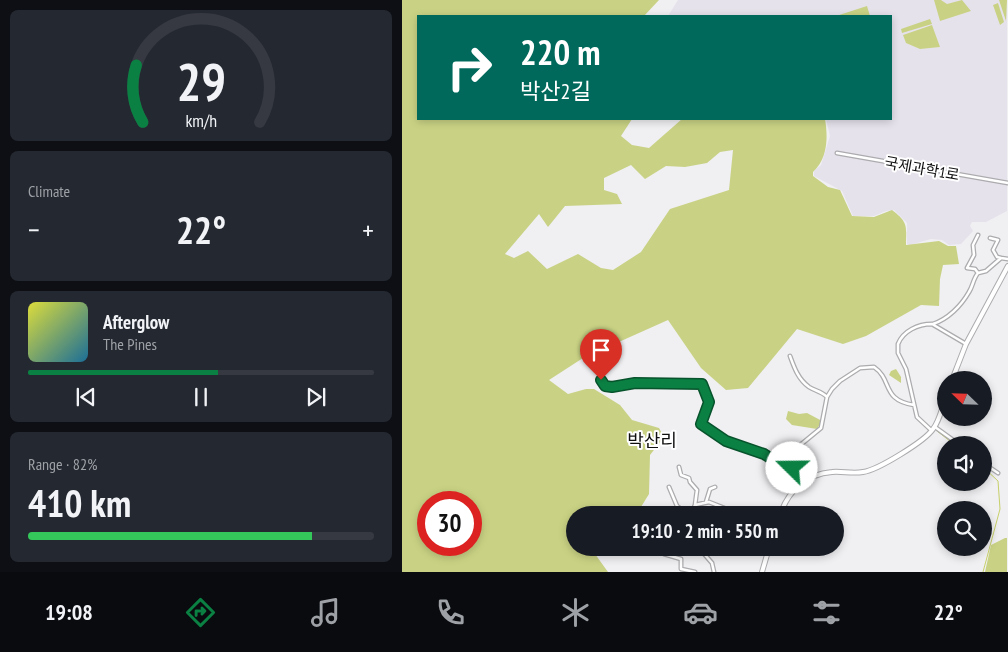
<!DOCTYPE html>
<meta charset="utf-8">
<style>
:root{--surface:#171b24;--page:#242831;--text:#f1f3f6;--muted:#9ea1a6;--line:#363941;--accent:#0b8043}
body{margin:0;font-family:"PT Sans Narrow","Noto Sans KR",sans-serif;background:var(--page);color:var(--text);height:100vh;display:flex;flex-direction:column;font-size:19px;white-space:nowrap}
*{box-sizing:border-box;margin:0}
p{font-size:16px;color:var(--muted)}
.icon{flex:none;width:28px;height:28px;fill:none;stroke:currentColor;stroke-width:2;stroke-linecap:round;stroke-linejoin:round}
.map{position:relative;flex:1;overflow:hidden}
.side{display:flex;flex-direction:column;gap:10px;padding:10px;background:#0d0f14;width:402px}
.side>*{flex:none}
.hud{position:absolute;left:15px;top:15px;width:475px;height:105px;border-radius:0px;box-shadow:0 2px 8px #0003;background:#00695c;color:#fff;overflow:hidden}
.needle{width:32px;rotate:293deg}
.fabs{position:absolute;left:535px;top:371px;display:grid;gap:10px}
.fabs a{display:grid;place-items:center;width:55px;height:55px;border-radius:50%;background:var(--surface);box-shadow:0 2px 8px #0003;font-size:25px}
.speed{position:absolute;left:15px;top:491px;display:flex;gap:10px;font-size:25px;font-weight:700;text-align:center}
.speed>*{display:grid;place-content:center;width:65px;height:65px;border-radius:50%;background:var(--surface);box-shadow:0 2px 8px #0003;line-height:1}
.speed .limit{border:8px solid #d22;background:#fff;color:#111}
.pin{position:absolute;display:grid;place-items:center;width:42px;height:42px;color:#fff;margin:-51px -21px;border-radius:50% 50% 50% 0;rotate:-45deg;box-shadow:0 0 5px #0007}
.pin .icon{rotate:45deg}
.me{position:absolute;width:55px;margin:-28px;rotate:292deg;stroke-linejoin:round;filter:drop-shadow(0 0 4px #0008)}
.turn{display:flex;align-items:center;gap:18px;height:105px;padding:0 20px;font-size:22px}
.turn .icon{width:65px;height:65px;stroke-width:2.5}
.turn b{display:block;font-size:35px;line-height:42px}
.big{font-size:38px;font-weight:700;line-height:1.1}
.side .card{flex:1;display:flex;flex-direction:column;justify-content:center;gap:8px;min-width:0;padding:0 18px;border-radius:8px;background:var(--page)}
.side .dial{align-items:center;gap:0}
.dial svg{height:130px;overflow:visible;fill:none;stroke:var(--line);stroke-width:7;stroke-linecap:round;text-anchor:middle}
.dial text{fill:var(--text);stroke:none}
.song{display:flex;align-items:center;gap:15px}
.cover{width:60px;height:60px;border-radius:8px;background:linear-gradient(135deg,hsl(60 70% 55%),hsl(200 70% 35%))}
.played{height:5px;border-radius:2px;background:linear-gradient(90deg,var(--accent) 55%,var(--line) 55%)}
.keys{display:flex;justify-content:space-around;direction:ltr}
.heat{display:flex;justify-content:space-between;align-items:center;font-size:28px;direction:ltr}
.charge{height:8px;border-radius:4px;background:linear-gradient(90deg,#34c759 82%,var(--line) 0)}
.trip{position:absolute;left:164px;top:506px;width:278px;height:50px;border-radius:25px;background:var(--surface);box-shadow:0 2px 8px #0003;font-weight:700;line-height:50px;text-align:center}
.tabs{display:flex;height:80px;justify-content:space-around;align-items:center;background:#090b0e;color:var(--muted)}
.tabs .icon{width:35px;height:35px}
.tabs .current{color:var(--accent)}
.tabs b{font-size:22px;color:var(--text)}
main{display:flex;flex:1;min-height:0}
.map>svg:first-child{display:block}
.built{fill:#e6e2ec}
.green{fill:#c9d284;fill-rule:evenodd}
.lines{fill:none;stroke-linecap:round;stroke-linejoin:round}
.stream{stroke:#c7d069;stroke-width:1}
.street-casing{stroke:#acabae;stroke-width:5}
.secondary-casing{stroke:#acabae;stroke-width:6}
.street{stroke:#fff;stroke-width:2.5}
.secondary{stroke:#fff;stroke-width:4}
.route-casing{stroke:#07532c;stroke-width:12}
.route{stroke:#0b8043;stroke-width:9}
.labels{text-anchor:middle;stroke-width:4;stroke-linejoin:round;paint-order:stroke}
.street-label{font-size:15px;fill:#100f10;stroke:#fff}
.quarter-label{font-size:18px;fill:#100f10;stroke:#fff}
</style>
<main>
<section class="side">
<div class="card dial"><svg viewBox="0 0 100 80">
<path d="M14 69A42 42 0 1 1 86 69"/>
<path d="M14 69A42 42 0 0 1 10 34" stroke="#0b8043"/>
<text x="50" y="56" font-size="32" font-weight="700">29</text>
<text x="50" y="72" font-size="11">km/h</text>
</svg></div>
<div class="card"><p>Climate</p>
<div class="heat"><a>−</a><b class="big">22°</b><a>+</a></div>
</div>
<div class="card">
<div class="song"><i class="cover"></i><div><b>Afterglow</b><p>The Pines</p></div></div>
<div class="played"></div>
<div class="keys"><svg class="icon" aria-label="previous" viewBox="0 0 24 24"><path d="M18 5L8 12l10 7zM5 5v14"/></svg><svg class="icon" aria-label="pause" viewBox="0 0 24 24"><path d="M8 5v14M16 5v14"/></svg><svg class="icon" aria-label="next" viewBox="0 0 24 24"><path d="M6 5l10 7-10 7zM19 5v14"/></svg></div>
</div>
<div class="card"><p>Range · 82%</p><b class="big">410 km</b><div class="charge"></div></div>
</section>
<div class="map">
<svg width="606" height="572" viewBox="0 0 606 572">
<rect width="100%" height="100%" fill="#f0eff2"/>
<!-- built -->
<path class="built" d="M276,0H605V211L584,222H570L568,226L571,231L559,244L547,245L540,240L529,239L508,245L505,244V223L492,210L484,211L472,216H451L440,191L412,176V171L419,165L428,136L424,119H489V16H266Z"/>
<!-- green -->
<path class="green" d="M0,0H257L242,16H16V119H230L219,136L230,145L247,148L280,119H423C426,137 426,158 411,172V176L426,187L438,190L450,216L472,217L490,210C507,223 504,226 504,245L537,241L546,246H554L557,264L541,265L538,279L537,306L519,305L464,336L441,344L395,329L346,388L324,390L299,368L266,320L181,358L147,380L166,394L184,389H192L218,405L230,420L257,428L262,437L248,455L247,494L234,515H172V548H192L193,554L206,572H0ZM331,150L327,190L268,209L239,252L211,270L199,268L176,254L145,269L126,251L112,258L103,254L137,214L146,227L163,206L220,204L215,194L202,190V178L229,165L243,179L264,166L283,167L305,163L318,152ZM26,502H69V545H26Z
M532,0H539L545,4L560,0L569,11L538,21Z
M597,0H605L604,21Z
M596,3L602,22L598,25L591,5Z
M465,6L468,16H434Z
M528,19L530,24L500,33L499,29Z
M530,25L538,47L518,49L504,43L501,35Z
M494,369L499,377V383L487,375L489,371Z
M386,411L397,414L405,413L420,421L415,429L390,425L384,419Z
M603,538H605V572H583L589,545Z"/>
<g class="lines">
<!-- stream -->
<path class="stream" d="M535,431L553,445
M581,572L598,509L596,481L581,467"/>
<defs>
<path id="street" d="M435,153L606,183
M588,238L596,240L591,250L595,257L599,258
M576,273L573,269L565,268L572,255L571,245L576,235
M576,273L584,271L599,258L606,259
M531,324C546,319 559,306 567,292C571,286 571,279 576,273
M388,356C392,367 396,379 407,387C413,391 419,391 425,397
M199,380L203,386L211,387L233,383L299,384L307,402L300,416L299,424L324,441L362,454L382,467L399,483
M533,427L558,445
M529,430L515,417L504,369L496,353V344C501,331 516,324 530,324L564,344
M384,462L402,481
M581,463L596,473
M277,467L279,475L287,478L288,482L295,490L293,505
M382,467L391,451L419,428L425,397L430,389L438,381L458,368L472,367C491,380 479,400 512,405
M267,487L275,506L287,515
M304,502L308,489L313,487
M289,515L293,505L307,502L340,515
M297,548L310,563L312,572
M262,554L279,559V569L293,572"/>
<path id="secondary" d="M550,380L564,344L606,266
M378,515C386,491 404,474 430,472C440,471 450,474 461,472C476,470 523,441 531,429C538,420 540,407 544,397
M360,572L367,548"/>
</defs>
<!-- street casing -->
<use href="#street" class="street-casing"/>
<!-- secondary casing -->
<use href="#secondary" class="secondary-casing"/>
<!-- street -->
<use href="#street" class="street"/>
<!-- secondary -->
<use href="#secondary" class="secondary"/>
</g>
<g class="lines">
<defs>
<path id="route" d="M199,380L203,386L210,387L233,383L300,384L307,402L299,424L324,441L362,454L382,467L384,462L390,468"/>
</defs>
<!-- route casing -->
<use href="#route" class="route-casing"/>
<!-- route -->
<use href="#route" class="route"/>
</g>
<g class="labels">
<!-- street labels -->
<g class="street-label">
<text transform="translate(520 169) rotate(10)" y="5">국제과학1로</text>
</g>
<!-- quarter labels -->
<g class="quarter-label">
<text x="250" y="447">박산리</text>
</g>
</g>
</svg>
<div class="fabs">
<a><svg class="needle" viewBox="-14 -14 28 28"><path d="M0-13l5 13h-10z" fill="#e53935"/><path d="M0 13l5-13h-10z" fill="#9ea1a6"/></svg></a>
<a><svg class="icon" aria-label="sound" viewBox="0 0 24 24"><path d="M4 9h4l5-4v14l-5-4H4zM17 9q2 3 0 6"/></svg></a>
<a><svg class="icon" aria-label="search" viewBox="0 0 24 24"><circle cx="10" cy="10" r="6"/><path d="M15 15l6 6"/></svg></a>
</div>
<div class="speed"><div class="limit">30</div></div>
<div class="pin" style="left:199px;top:380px;background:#d93025"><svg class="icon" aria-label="arrive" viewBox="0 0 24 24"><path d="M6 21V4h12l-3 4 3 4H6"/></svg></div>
<svg class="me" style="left:390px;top:468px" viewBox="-20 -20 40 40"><circle r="19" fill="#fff"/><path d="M0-13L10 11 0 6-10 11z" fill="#0b8043"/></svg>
<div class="trip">19:10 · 2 min · 550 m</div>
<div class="hud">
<div class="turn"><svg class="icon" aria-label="right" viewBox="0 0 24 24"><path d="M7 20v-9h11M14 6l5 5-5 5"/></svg><div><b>220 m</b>박산2길</div></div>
</div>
</div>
</main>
<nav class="tabs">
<b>19:08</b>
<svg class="icon current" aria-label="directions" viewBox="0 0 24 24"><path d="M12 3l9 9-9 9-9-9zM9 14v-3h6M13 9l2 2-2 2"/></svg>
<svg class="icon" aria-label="music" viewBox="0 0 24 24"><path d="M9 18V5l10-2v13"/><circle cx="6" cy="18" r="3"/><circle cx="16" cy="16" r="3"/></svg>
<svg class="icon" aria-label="phone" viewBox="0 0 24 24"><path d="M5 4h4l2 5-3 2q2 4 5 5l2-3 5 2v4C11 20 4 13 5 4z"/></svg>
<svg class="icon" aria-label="climate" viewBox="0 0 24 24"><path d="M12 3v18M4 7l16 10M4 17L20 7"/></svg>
<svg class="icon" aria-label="car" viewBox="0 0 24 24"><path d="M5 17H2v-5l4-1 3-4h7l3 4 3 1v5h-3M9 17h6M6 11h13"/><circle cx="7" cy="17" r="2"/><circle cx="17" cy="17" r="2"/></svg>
<svg class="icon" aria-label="filters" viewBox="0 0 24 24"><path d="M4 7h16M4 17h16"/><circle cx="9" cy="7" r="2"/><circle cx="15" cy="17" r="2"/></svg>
<b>22°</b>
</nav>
